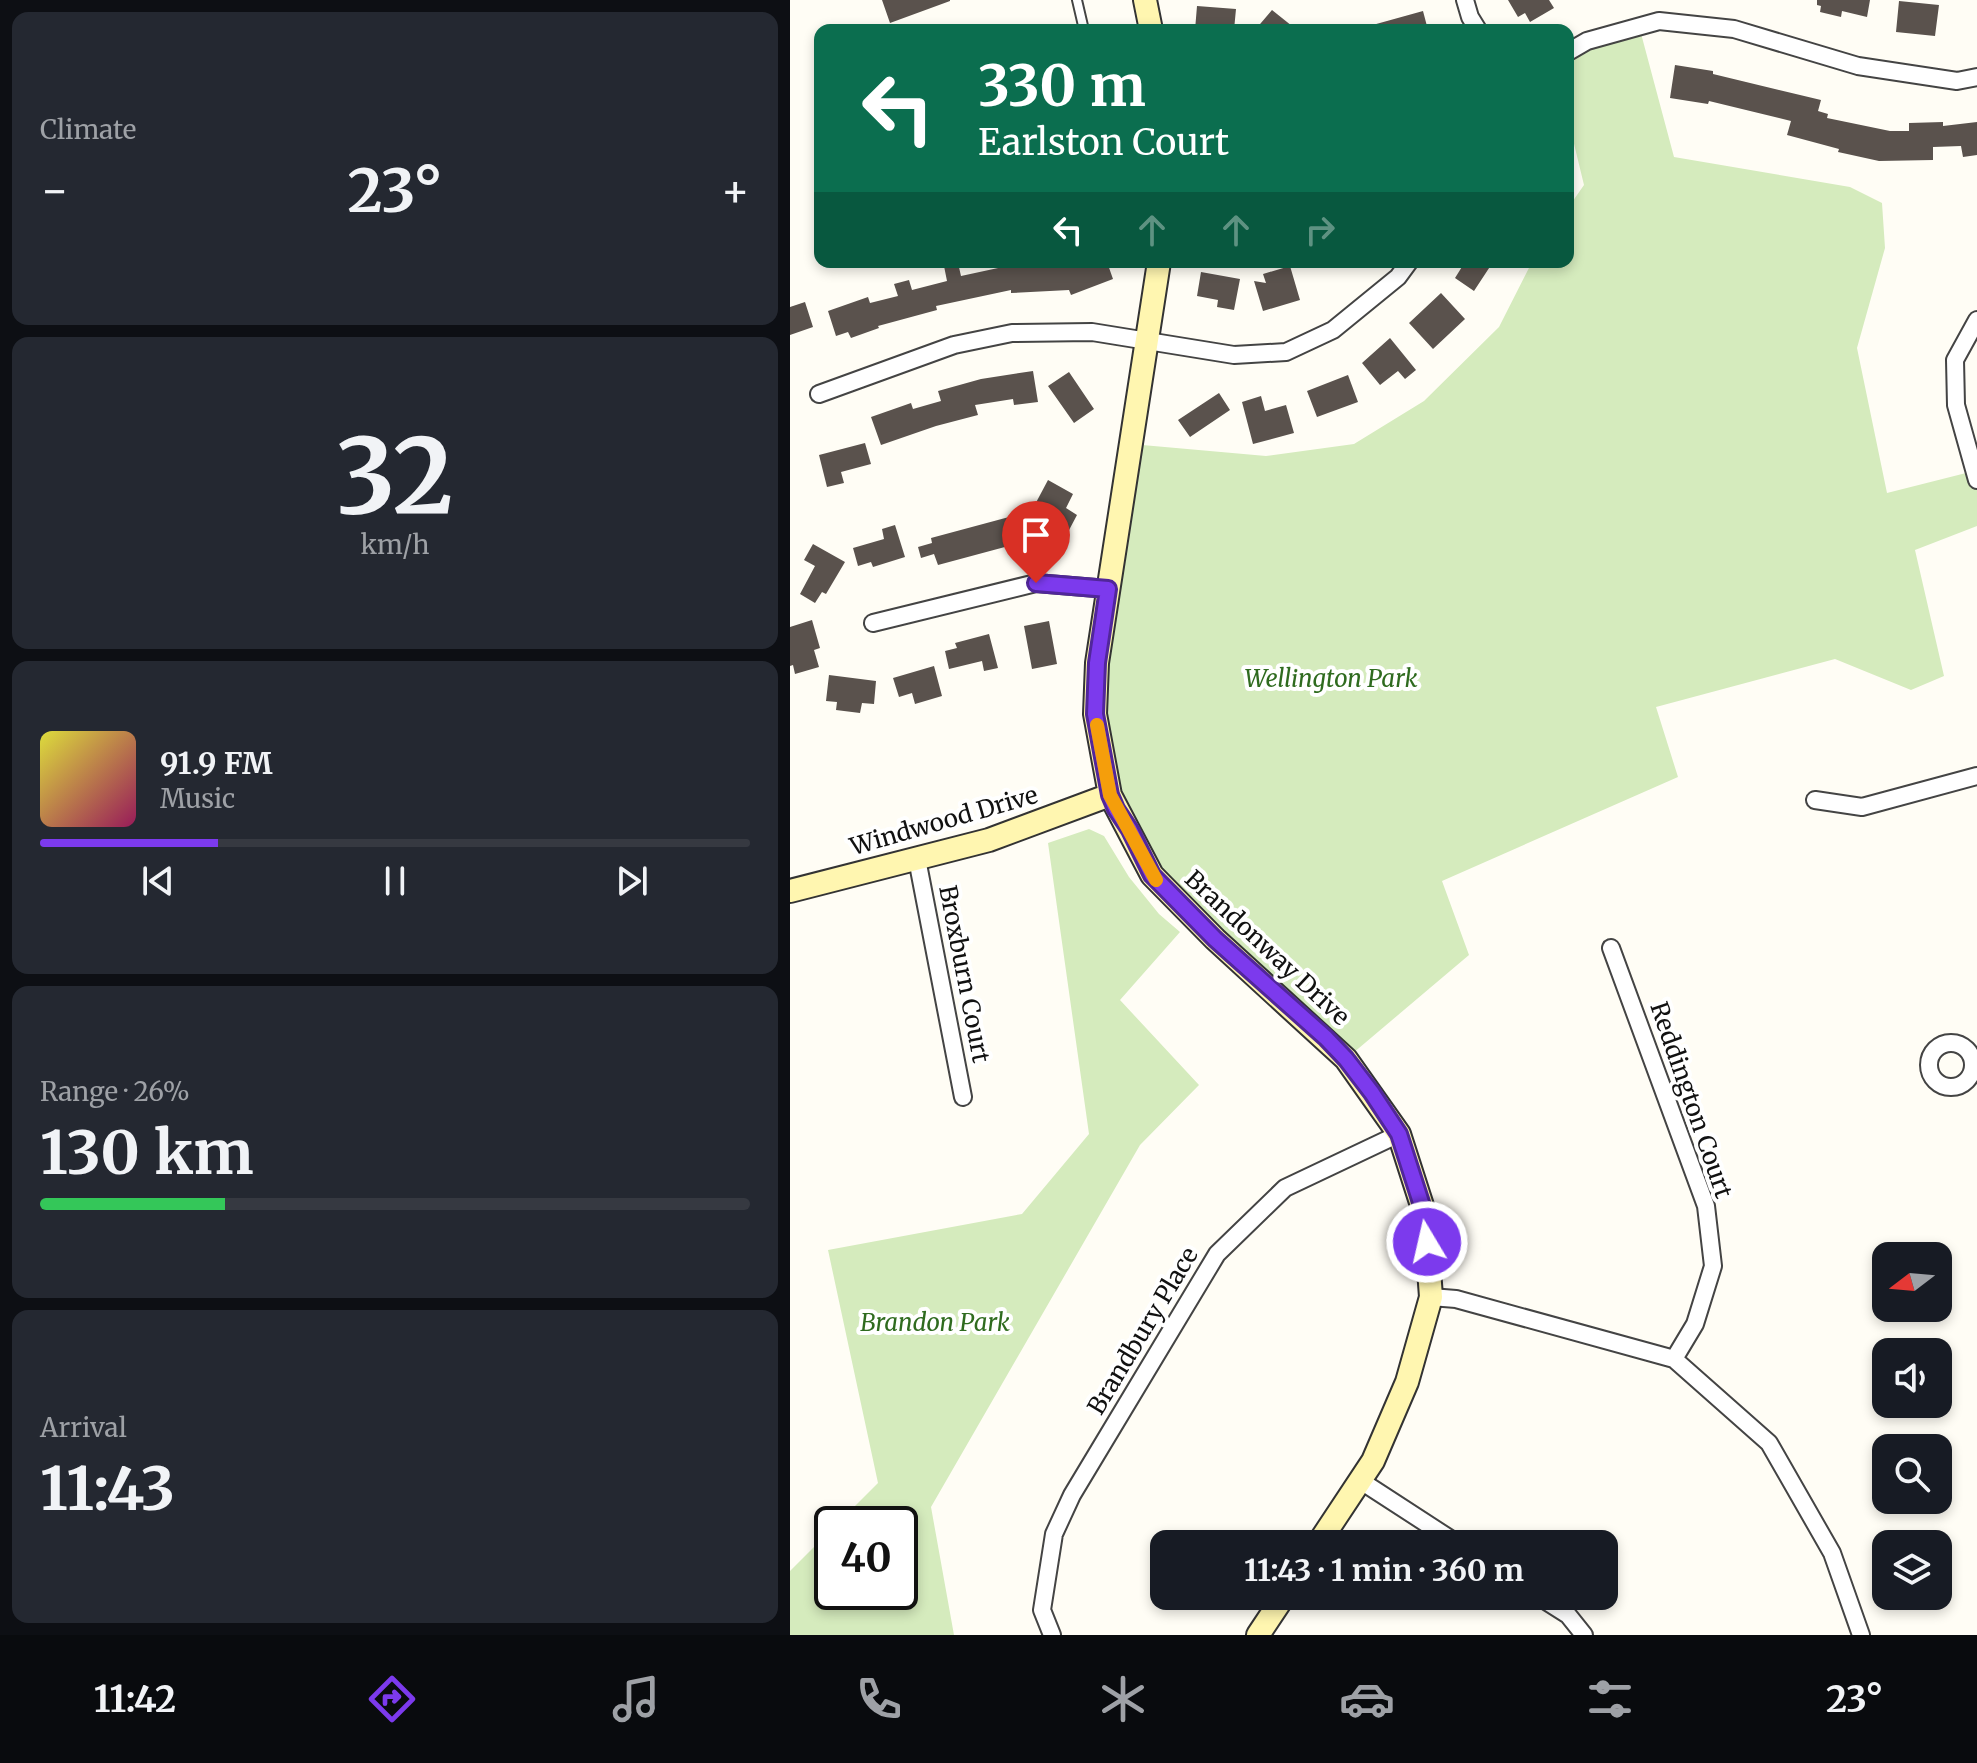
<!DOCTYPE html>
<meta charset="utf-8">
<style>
:root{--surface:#171b24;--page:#242831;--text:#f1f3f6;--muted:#9ea1a6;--line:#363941;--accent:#7c3aed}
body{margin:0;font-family:Merriweather,serif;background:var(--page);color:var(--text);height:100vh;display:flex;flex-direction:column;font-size:30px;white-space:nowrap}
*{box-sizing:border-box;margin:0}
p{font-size:26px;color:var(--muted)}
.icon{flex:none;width:44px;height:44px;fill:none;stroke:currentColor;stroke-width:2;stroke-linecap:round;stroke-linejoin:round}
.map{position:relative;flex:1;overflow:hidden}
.drawer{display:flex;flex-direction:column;gap:12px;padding:12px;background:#0d0f14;width:790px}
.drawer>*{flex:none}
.hud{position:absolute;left:24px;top:24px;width:760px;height:244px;border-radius:16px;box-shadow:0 4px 12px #0003;background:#0b6e4f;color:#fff;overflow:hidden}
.needle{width:52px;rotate:254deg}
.controls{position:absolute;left:1082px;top:1242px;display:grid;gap:16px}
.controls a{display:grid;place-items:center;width:80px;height:80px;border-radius:16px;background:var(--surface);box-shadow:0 4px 12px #0003;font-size:40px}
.speed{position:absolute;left:24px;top:1506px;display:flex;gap:16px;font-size:40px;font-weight:700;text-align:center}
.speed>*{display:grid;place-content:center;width:104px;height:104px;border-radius:50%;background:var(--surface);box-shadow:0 4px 12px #0003;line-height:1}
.speed .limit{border:4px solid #111;border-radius:12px;background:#fff;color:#111}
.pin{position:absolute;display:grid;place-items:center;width:68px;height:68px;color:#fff;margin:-82px -34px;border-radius:50% 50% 50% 0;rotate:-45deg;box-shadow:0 0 8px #0007}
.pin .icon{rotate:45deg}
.me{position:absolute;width:88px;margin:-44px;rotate:351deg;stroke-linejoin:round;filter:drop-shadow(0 0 6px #0008)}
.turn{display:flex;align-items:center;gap:28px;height:168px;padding:0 32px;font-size:36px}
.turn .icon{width:104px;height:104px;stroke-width:2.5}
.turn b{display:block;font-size:56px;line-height:68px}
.lanes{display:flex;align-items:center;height:76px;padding:0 32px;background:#0003;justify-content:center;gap:40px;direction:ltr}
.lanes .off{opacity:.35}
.big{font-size:60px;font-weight:700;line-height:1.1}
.drawer .card{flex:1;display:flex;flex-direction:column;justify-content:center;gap:12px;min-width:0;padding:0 28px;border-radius:16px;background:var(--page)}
.drawer .dial{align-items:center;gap:0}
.dial b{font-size:104px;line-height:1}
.song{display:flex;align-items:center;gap:24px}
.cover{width:96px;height:96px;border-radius:12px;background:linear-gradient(135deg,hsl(60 70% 55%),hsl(330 70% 35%))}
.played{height:8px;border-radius:4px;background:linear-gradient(90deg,var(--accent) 25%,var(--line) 25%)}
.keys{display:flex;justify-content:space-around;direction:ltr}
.heat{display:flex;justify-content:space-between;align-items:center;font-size:44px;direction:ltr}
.charge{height:12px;border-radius:6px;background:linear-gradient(90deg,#34c759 26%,var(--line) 0)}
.trip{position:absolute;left:360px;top:1530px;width:468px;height:80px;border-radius:16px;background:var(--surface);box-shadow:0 4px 12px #0003;font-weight:700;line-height:80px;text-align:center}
.menu{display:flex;height:128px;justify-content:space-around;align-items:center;background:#090b0e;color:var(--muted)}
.menu .icon{width:56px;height:56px}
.menu .current{color:var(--accent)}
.menu b{font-size:36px;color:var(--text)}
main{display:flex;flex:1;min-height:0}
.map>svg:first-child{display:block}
.green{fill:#d5ebbd}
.building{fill:#5a524d}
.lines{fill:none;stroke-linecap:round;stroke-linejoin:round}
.lane-casing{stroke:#444;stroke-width:12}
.street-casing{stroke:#444;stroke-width:20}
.secondary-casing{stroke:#333;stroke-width:26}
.lane{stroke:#fff;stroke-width:8}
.street{stroke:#fff;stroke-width:16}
.secondary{stroke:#fff6b0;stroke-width:22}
.route-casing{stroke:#51269a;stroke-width:20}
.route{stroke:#7c3aed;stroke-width:14}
.slow{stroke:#f59e0b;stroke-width:14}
.labels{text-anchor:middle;stroke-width:8;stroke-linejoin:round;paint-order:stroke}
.park-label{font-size:24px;font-style:italic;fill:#2f6b1f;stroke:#fff}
.street-label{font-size:24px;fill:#111;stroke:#fff}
</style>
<main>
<section class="drawer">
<div class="card"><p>Climate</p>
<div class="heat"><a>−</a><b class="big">23°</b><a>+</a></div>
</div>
<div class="card dial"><b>32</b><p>km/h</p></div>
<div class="card">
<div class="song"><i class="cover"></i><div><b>91.9 FM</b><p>Music</p></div></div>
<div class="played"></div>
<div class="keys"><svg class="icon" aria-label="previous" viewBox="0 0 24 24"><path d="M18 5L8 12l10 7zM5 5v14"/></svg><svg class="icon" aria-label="pause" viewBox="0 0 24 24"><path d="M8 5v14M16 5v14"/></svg><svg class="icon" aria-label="next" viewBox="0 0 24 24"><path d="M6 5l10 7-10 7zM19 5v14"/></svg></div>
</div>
<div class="card"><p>Range · 26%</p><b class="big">130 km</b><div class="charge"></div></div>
<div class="card"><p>Arrival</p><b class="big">11:43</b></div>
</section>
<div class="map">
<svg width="1187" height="1635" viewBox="0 0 1187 1635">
<rect width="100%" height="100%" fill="#fffdf5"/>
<!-- green -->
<path class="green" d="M849,26L884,157L1060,187L1092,203L1095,248L1067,348L1097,493L1184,471L1187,480V526L1125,550L1154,676L1121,690L1045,659L866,707L888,777L652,881L679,955L556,1059L362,875L326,809L305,714L341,444L476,456L564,444L634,401L709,327L742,262H778V208L794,185L778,119V55Z
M299,829L314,836L339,877L369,914L390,932L330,1000L409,1085L350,1145L141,1507L164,1635H0V1571L42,1529V1592H110V1524H47L88,1483L38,1250L232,1214L299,1134L258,843Z"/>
<!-- building -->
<path class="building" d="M92,0H160V1L100,23Z
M718,0H759L764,8L740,22L735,13L728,17Z
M1027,0H1080L1077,17L1052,11L1051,17L1030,12L1031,6L1027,5Z
M1109,1L1149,5L1145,36L1106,32Z
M407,6L446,9L444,30H405Z
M482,10L507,30H465Z
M633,11L638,30H579V26Z
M885,65L923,71V74L1031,100L1028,111L1038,114L1037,118L1100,131H1119V123L1153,122V126L1187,122V155L1173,157L1171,146L1143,147V160L1089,161L1048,152L1049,149L997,135L1001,121L919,101L918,104L880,98Z
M282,262H317L323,279L281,295L279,290L221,293V290L146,306L147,310L88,326L89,328L61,338L58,332L46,336L38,311L78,297L80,303L108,296L104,284L119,280L122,290L157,281L154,266L168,263L171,276L222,265Z
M675,262H703L684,291L665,278Z
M500,266L510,300L473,311L464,281L476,283L473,274Z
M411,272L450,279L444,310L427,307L428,300L407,296Z
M651,293L675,319L643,349L619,323Z
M15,302L23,327L0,335V307Z
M600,338L626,370L615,379L608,371L590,385L572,363Z
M243,371L248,402L224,405L223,399L185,405L188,415L146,426L91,445L81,417L121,403L123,409L151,401L148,391L191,379Z
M279,372L304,409L284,423L258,386Z
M558,375L568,402L527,417L517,391Z
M429,393L440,410L400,437L388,420Z
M471,396L475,411L496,405L504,433L463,444L452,402Z
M75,443L81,464L51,472L54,483L37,487L29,455Z
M258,480L283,494L276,508L287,515L278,532L241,512Z
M219,517L226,544L148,565L144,554L131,558L128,547L142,543L141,538Z
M105,525L115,557L83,567L81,562L68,566L63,548L94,539L92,529Z
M23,544L55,562L36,594L32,592L25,603L10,594L25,566L14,560Z
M22,620L30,648L24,650L29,667L5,674L3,665L0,666V627Z
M259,621L267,664L242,669L234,626Z
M199,634L208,668L194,671L192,661L159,669L155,651L167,648L165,643Z
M144,666L152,696L125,704L122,693L109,697L103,678Z
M39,675L86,681L84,704L72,703L70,713L46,710L47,702L36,701Z"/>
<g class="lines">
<defs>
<path id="lane" d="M287,0L294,30"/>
<path id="street" d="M675,0L680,17L688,30
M778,52L797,41L869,21L944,29L1068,66L1167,81L1187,77
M1187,320L1165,360L1166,405L1187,480
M29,394L164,345L222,333L302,332L444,355L496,352L543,330L608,277L619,262
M83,623L246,583L318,589
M1025,800L1072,807L1187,776
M127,859L173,1097
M821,948L916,1206L923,1266L905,1324L884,1359
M1139 1065a22 22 0 1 1 44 0a22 22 0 1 1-44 0Z
M641,1297L666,1299L884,1359L979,1443L1042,1553L1071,1635
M571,1481L668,1544
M748,1596L778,1615L794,1635
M262,1635L252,1610L264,1534L282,1495L427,1254L495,1188L609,1134"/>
<path id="secondary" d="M355,0L361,30
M369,262L307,663L305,714L320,795L362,875L425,939L556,1059L609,1134L635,1215L641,1297L617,1382L583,1461L528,1544
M0,891L199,840L320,795
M468,1635L494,1596"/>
</defs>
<!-- lane casing -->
<use href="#lane" class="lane-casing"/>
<!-- street casing -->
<use href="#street" class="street-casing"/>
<!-- secondary casing -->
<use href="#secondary" class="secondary-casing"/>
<!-- lane -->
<use href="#lane" class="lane"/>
<!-- street -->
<use href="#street" class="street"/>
<!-- secondary -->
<use href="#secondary" class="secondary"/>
</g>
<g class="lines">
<defs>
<path id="route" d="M246,583L318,589L307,663L305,714L320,795L326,809L340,830L362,875L425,939L536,1038L556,1059L582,1093L609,1134L635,1215L637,1242"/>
</defs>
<!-- route casing -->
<use href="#route" class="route-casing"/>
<!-- route -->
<use href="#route" class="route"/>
<!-- slow -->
<path class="slow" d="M307,725L320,795L366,880"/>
</g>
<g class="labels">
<!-- park labels -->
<g class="park-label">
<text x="541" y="687">Wellington Park</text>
<text x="145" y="1331">Brandon Park</text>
</g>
<!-- street labels -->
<g class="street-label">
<text transform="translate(154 821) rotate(-16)" y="8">Windwood Drive</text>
<text transform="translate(477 948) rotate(43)" y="8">Brandonway Drive</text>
<text transform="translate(174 974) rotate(79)" y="8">Broxburn Court</text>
<text transform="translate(901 1100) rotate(71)" y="8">Reddington Court</text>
<text transform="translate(353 1331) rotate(-59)" y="8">Brandbury Place</text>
</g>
</g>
</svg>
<div class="controls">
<a><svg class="needle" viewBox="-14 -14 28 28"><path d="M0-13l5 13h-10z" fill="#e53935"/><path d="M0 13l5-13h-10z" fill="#9ea1a6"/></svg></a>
<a><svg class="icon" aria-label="sound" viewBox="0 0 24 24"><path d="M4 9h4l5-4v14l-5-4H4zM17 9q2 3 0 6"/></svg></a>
<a><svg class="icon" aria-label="search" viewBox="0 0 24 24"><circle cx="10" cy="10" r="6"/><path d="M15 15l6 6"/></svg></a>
<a><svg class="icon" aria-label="layers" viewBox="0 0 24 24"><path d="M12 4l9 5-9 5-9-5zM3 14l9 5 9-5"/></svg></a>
</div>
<div class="speed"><div class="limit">40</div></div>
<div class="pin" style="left:246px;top:583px;background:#d93025"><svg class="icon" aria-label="arrive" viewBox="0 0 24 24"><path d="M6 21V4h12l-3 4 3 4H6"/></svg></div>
<svg class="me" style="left:637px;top:1242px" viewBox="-20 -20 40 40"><circle r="17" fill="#7c3aed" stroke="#fff" stroke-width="3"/><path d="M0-11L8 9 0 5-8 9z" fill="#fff"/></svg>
<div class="trip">11:43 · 1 min · 360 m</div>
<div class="hud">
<div class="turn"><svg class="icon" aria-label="left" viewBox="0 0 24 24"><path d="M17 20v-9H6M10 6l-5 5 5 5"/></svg><div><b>330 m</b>Earlston Court</div></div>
<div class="lanes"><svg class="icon" aria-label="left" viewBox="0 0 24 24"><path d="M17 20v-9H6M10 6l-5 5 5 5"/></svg><svg class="icon off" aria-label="ahead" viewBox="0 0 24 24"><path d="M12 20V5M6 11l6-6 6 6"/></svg><svg class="icon off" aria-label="ahead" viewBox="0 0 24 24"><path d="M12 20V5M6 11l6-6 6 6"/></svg><svg class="icon off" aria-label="right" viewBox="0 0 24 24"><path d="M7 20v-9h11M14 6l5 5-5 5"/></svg></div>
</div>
</div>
</main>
<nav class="menu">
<b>11:42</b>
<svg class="icon current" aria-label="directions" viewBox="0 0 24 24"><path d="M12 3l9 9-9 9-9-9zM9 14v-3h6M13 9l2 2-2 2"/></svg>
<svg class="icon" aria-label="music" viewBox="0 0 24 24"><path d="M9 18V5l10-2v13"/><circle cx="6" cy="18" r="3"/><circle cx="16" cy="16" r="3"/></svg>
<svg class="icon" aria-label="phone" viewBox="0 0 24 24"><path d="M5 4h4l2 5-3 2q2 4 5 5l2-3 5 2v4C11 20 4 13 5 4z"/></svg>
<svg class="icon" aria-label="climate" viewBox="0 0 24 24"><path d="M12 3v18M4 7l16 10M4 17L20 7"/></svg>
<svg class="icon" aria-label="car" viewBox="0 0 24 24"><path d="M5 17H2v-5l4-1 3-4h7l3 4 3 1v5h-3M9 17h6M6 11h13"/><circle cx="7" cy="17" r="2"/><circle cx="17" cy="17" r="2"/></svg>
<svg class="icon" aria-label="filters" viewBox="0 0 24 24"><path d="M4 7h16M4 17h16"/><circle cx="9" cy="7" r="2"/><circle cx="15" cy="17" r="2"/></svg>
<b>23°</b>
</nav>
